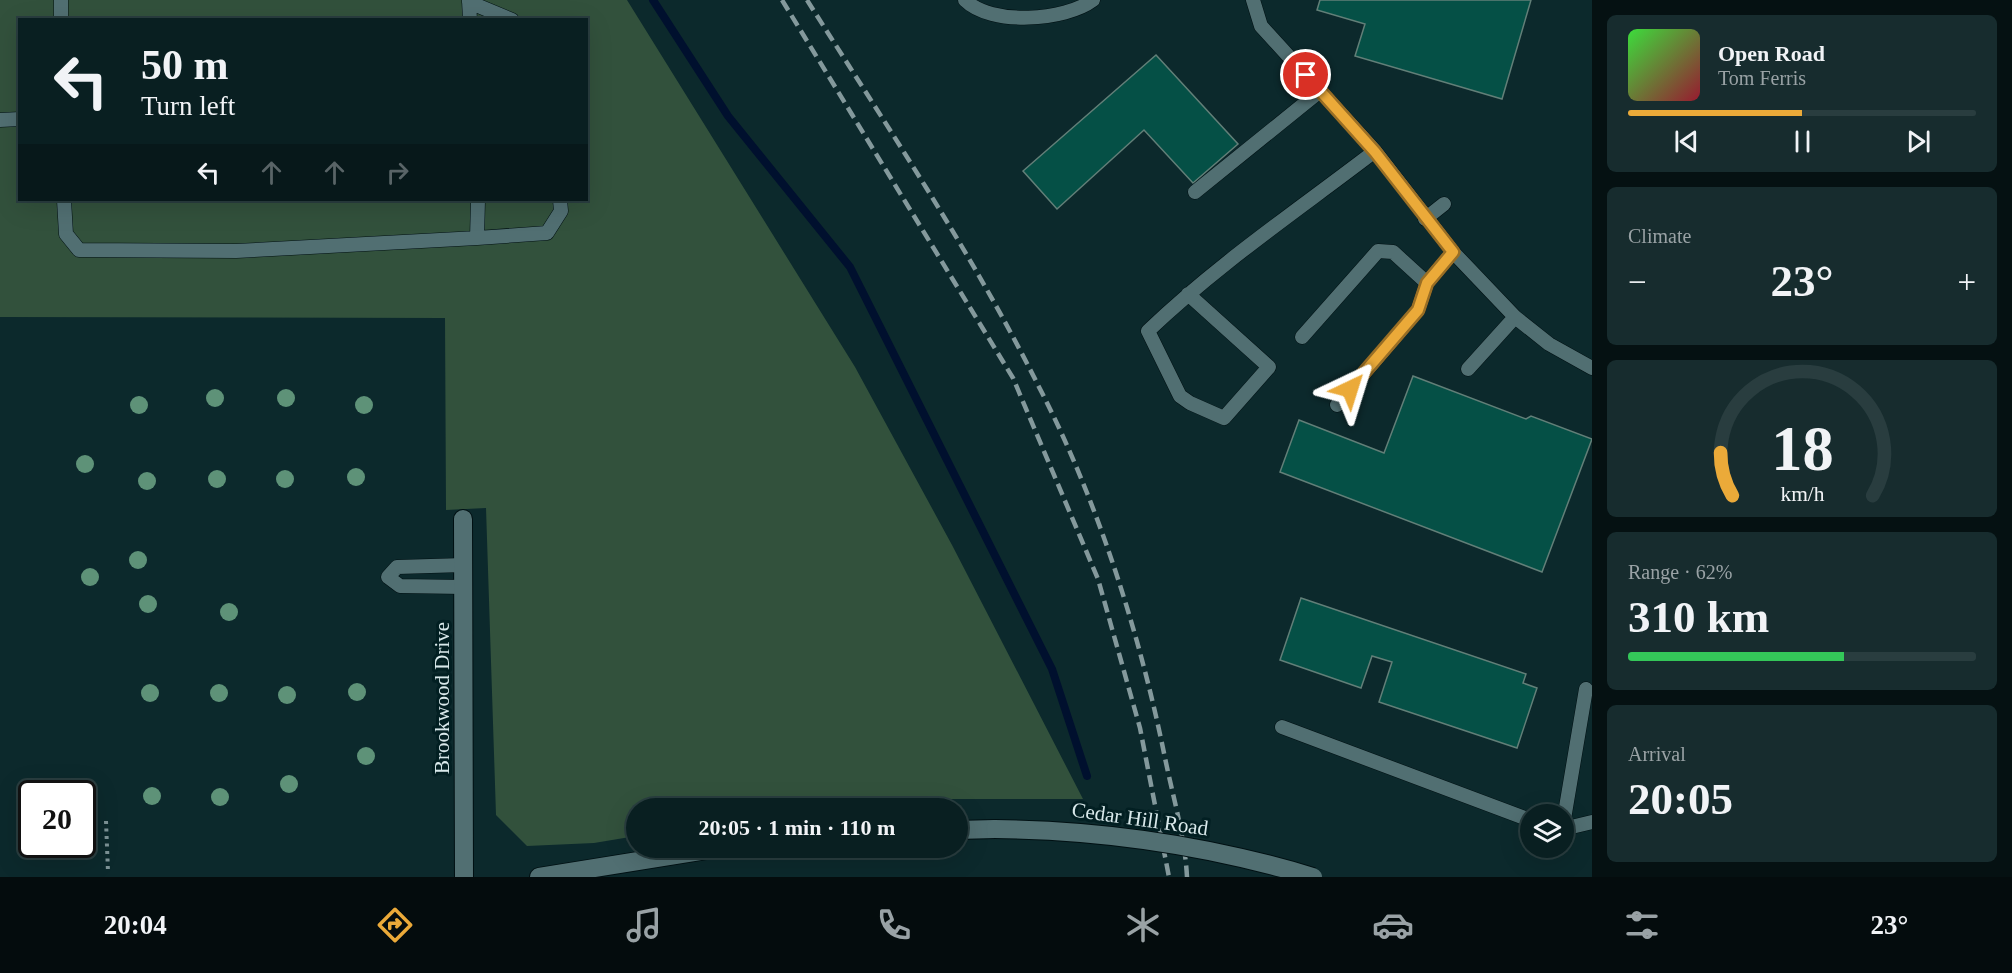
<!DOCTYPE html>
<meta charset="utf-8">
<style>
:root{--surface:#091f21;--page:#172c2e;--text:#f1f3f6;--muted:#99a2a5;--line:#293d3f;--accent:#ebaa39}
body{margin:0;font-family:Georgia,serif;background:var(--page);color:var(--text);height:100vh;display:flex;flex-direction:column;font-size:22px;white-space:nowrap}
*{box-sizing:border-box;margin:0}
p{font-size:20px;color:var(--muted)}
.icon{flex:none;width:33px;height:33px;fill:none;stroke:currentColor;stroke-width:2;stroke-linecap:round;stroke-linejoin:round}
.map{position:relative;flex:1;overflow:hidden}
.sheet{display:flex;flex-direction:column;gap:15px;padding:15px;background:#051112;width:420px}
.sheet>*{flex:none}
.guide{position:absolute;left:18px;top:18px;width:570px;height:183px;border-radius:0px;box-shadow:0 6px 24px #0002,0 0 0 2px var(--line);background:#091f21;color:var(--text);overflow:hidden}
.fabs{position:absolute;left:1520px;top:804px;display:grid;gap:12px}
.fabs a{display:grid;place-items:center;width:54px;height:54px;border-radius:50%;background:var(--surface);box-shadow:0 6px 24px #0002,0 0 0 2px var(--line);font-size:30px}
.speed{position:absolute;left:18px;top:780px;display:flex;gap:12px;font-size:30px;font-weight:700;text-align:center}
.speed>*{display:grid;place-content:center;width:78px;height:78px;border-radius:50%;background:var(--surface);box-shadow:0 6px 24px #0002,0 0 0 2px var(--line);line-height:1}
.speed .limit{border:3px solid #111;border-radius:9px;background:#fff;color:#111}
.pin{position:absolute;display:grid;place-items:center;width:51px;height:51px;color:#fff;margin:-26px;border:3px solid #fff;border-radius:50%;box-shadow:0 2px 6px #0007}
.me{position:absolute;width:66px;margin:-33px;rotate:41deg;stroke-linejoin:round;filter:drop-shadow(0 0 4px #0008)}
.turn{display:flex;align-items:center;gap:21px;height:126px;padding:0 24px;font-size:27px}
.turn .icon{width:78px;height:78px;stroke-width:2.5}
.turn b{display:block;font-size:42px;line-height:51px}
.lanes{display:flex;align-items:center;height:57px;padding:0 24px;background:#0003;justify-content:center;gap:30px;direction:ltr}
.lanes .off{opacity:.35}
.big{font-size:45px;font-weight:800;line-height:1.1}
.sheet .widget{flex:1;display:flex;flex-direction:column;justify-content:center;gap:9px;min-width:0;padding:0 21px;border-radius:9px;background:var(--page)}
.sheet .dial{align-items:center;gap:0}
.dial svg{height:156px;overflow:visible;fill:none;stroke:var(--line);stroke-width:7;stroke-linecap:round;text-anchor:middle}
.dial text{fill:var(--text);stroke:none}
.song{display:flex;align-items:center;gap:18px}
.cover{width:72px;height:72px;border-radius:9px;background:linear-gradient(135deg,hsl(120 70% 55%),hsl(350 70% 35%))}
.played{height:6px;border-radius:3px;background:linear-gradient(90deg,var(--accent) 50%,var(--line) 50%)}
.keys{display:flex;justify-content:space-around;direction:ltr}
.heat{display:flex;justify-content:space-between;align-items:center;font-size:33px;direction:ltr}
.charge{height:9px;border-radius:4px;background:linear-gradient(90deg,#34c759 62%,var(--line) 0)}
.trip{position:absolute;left:626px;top:798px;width:342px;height:60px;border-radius:30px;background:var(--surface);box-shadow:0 6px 24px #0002,0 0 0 2px var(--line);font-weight:800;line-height:60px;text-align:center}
.dock{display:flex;height:96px;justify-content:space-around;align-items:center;background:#040c0d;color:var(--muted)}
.dock .icon{width:42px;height:42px}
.dock .active{color:var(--accent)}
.dock b{font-size:27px;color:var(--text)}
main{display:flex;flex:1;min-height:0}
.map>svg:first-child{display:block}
.green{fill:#32513c;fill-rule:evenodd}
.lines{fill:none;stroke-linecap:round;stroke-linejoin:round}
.stream{stroke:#00102e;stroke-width:8}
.building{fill:#055046;stroke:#627f78;stroke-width:1.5}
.lane-casing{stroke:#001013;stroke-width:15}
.street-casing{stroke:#001013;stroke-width:20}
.path{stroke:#7c9295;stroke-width:4;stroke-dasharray:3 4.5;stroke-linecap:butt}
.lane{stroke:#516f72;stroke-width:14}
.street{stroke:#516f72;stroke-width:18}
.rail{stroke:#84999c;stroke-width:4.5;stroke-dasharray:12 6;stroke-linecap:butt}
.street-bridge-casing{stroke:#001013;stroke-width:20;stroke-linecap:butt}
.street-bridge{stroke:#516f72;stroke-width:18}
.tree{fill:#5e9278}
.route-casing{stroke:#996e25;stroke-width:15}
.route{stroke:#ebaa39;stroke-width:10}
.labels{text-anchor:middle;stroke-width:6;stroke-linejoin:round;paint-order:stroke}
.street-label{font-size:21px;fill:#d9e9eb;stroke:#021f22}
</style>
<main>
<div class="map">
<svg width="1592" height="877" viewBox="0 0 1592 877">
<rect width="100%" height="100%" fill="#0c292c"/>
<!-- green -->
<path class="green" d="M0,0H627L855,367L952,545L1083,799H862L803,808H636V836L594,843L527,846L496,815L486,508L446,510L445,318L0,317ZM20,20H586V200H20Z"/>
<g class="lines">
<!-- stream -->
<path class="stream" d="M653,0L728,116L850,267L1052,669L1087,776"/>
</g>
<!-- building -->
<path class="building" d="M1320,0H1531L1502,99L1355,56L1365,24L1317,10Z
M1156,55L1238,144L1193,183L1144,130L1057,209L1023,171Z
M1413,376L1526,419L1531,416L1592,439L1542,572L1280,472L1299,420L1384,453Z
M1301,598L1526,674L1523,683L1537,688L1517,748L1379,702L1392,662L1372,656L1361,688L1280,660Z"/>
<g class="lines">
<defs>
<path id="lane" d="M61,0V20
M469,0L470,20
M965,0C991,26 1065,21 1093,0
M1253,0L1261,26L1375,151L1453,252L1515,317L1549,344L1592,368
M469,2L512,20
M0,120L20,119
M1195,192L1320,91
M64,200L66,234L79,250L236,251L477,238L478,200
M1425,219L1444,204
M477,238L547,233L561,211L560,200
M1188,294L1269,367L1224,418L1190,403L1180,396L1148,331C1218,264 1298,210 1375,151
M1302,337L1378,251L1393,252L1427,283
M1468,369L1515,317
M1337,405L1418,310L1427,283L1453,252
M464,565L397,567L388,577L400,586L464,587
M1282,727L1530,820
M1563,825L1586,689
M1563,829L1592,822"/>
<path id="street" d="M463,519L464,877
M957,830L995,829
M539,877L719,848"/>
</defs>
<!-- lane casing -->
<use href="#lane" class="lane-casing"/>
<!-- street casing -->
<use href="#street" class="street-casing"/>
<!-- path -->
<path class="path" d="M106,821L108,872"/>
<!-- lane -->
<use href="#lane" class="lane"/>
<!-- street -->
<use href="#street" class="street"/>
<!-- rail -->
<path class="rail" d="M782,0L1013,378L1098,579L1140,728L1169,877
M807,0C888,128 971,251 1039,387C1097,499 1140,634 1165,758C1173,797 1185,837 1187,877"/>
<defs>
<path id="street-bridge" d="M995,829C1102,830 1211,846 1313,877"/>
</defs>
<!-- street-bridge casing -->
<use href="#street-bridge" class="street-bridge-casing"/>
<!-- street-bridge -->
<use href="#street-bridge" class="street-bridge"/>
</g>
<!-- trees -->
<g class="tree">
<circle cx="215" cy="398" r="9"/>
<circle cx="286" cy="398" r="9"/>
<circle cx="139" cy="405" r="9"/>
<circle cx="364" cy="405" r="9"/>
<circle cx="85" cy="464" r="9"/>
<circle cx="356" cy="477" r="9"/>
<circle cx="217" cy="479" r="9"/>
<circle cx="285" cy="479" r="9"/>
<circle cx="147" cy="481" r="9"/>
<circle cx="138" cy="560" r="9"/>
<circle cx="90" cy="577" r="9"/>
<circle cx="148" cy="604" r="9"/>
<circle cx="229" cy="612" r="9"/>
<circle cx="357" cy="692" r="9"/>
<circle cx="150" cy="693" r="9"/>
<circle cx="219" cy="693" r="9"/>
<circle cx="287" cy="695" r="9"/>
<circle cx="366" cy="756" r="9"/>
<circle cx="289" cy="784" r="9"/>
<circle cx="152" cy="796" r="9"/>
<circle cx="220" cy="797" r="9"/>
</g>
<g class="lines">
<defs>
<path id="route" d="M1306,75L1375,152L1453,252L1427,283L1418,310L1350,389"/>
</defs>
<!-- route casing -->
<use href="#route" class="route-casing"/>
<!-- route -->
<use href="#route" class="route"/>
</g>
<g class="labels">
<!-- street labels -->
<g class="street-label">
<text transform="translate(442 698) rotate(-90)" y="7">Brookwood Drive</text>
<text transform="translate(1140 819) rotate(8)" y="7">Cedar Hill Road</text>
</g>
</g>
</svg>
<div class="fabs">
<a><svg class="icon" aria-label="layers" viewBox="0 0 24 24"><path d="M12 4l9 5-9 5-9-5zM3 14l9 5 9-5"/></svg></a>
</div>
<div class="speed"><div class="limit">20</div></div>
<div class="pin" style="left:1306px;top:75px;background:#d93025"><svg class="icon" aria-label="arrive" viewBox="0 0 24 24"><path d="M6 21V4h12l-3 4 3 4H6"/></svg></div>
<svg class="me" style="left:1350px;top:389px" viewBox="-20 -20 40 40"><path d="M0-17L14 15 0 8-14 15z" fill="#ebaa39" stroke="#fff" stroke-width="4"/></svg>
<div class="trip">20:05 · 1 min · 110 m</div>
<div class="guide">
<div class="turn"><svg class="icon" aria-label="left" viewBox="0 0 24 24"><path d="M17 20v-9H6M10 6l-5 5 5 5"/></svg><div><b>50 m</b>Turn left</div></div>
<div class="lanes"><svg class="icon" aria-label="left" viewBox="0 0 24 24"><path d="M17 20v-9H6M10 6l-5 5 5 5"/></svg><svg class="icon off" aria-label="ahead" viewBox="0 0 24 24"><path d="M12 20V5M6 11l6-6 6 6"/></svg><svg class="icon off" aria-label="ahead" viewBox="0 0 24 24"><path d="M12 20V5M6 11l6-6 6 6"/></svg><svg class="icon off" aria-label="right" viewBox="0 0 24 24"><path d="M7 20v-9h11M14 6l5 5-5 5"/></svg></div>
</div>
</div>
<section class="sheet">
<div class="widget">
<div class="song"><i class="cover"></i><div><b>Open Road</b><p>Tom Ferris</p></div></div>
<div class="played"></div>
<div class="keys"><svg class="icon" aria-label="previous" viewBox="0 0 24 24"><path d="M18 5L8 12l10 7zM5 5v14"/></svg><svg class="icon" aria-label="pause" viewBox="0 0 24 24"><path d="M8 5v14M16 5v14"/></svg><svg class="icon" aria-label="next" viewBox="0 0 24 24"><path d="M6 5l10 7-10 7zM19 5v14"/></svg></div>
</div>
<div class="widget"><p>Climate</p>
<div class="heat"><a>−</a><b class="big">23°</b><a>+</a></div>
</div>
<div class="widget dial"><svg viewBox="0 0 100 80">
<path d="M14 69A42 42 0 1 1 86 69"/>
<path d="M14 69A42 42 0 0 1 8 47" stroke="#ebaa39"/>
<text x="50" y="56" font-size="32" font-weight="700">18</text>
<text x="50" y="72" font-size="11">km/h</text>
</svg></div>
<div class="widget"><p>Range · 62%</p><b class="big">310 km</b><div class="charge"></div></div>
<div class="widget"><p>Arrival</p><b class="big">20:05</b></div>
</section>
</main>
<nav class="dock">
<b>20:04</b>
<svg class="icon active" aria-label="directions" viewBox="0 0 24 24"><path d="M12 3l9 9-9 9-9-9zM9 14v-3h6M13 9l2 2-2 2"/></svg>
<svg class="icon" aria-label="music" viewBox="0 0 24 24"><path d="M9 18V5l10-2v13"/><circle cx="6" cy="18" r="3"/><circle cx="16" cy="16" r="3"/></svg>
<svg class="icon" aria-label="phone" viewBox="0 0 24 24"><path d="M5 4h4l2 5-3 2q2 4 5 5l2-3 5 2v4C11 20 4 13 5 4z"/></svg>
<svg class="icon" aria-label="climate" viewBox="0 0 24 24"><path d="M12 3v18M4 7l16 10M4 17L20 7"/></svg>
<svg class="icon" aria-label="car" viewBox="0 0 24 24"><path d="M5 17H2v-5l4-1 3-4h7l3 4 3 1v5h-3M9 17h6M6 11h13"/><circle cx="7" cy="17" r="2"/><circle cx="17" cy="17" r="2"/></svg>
<svg class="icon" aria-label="filters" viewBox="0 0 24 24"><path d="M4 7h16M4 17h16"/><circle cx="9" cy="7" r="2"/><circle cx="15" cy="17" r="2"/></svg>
<b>23°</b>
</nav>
